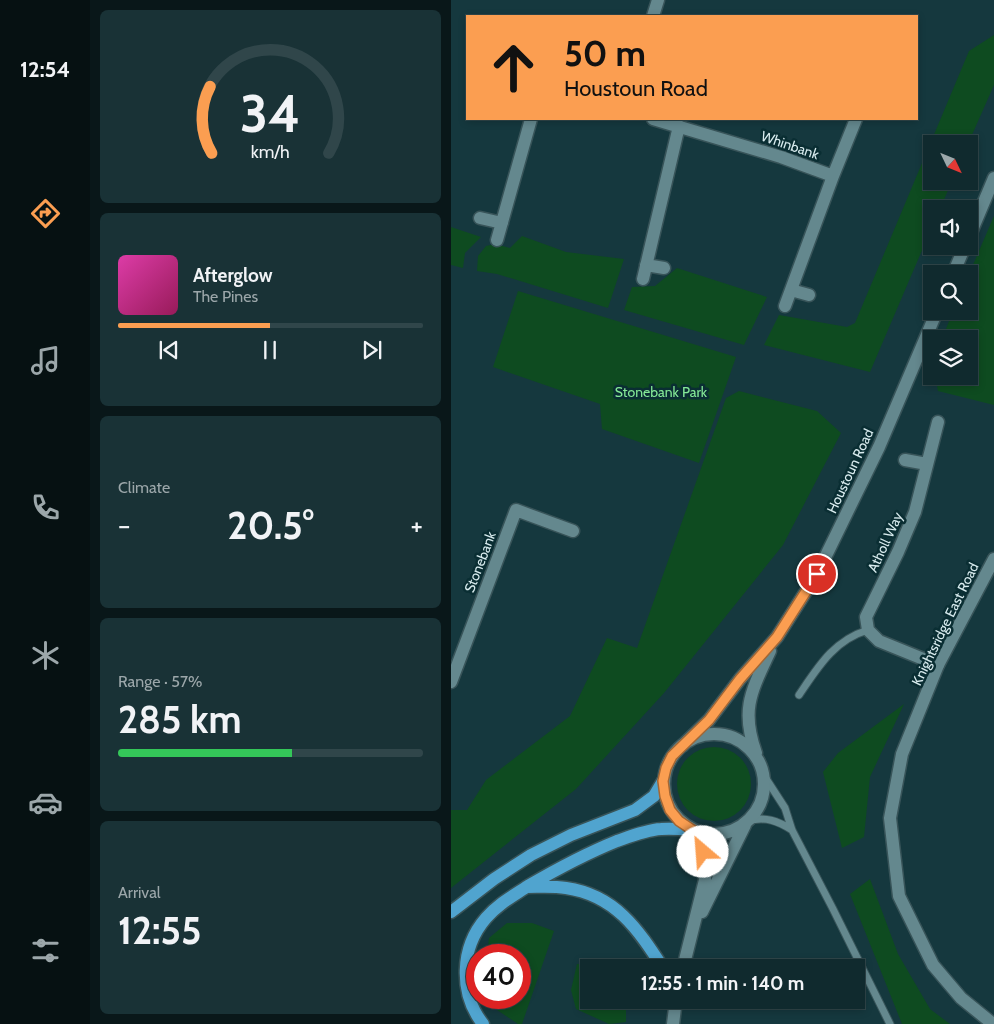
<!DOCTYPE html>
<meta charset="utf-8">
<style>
:root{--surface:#102a2e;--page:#193236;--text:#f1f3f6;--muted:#9ca7aa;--line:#30464a;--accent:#fb9e51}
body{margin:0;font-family:Cabin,sans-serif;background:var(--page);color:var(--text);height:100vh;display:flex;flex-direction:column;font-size:19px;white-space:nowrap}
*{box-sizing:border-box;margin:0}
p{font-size:16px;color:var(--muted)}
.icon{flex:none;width:28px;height:28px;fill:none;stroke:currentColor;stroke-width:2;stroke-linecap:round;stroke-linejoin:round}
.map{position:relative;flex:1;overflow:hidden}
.drawer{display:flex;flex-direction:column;gap:10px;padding:10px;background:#091719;width:361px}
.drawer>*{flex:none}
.guide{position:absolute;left:15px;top:15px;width:452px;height:105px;border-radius:0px;box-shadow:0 2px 8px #0003,0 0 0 1px var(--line);background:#fb9e51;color:#111;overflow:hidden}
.needle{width:32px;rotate:133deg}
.controls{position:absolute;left:472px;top:135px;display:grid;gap:10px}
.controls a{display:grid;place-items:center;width:55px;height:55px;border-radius:0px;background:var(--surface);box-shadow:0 2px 8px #0003,0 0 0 1px var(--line);font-size:25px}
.speed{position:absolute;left:15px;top:944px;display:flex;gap:10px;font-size:25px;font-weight:700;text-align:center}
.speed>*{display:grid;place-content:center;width:65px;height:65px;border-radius:50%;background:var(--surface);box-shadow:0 2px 8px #0003,0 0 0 1px var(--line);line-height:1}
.speed .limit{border:8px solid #d22;background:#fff;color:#111}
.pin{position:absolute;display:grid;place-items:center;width:42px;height:42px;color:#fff;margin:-21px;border:2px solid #fff;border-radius:50%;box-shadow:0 1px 5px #0007}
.me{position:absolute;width:55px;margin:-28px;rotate:333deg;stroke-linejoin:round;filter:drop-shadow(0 0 4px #0008)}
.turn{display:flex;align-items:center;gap:18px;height:105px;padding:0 15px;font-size:22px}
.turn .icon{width:65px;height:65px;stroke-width:2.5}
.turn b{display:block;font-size:35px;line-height:42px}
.big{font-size:38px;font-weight:700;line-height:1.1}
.drawer .tile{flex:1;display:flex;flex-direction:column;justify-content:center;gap:8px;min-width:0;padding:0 18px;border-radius:8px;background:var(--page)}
.drawer .dial{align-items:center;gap:0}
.dial svg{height:130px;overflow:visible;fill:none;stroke:var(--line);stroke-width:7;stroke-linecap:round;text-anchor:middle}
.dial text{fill:var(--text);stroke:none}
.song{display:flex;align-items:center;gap:15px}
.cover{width:60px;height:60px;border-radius:8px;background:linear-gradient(135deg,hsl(320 70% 55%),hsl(330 70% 35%))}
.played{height:5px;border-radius:2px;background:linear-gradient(90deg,var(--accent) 50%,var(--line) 50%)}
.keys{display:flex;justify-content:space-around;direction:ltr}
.heat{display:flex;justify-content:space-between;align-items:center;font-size:28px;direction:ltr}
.charge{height:8px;border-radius:4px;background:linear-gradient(90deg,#34c759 57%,var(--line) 0)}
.trip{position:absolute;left:129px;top:959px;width:285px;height:50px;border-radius:0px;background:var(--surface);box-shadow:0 2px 8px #0003,0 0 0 1px var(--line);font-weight:700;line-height:50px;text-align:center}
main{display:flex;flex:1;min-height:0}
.dock{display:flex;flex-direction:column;width:90px;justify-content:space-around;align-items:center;background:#061112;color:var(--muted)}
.dock .icon{width:35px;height:35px}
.dock .on{color:var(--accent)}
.dock b{font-size:22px;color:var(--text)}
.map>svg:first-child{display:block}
.green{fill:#0e4b20}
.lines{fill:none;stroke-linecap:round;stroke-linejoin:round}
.lane-casing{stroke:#385459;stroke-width:9}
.street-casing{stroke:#385459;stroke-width:15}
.secondary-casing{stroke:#385459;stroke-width:15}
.primary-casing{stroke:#385459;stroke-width:15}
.lane{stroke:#64888e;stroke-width:7}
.street{stroke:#64888e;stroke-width:12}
.secondary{stroke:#64888e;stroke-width:12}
.primary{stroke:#50a4cf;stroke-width:12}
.route-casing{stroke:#a36735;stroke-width:12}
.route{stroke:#fb9e51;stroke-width:9}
.labels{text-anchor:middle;stroke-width:5;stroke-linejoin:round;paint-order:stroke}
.street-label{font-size:14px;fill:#d9ecef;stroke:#0a2e33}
.park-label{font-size:14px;fill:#85e997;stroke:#0a2e33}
</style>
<main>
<nav class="dock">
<b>12:54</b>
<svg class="icon on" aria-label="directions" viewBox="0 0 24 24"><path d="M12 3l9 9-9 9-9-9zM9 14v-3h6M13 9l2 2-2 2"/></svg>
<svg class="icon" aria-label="music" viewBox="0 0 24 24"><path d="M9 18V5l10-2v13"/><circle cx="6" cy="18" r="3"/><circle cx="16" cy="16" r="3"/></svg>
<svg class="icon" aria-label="phone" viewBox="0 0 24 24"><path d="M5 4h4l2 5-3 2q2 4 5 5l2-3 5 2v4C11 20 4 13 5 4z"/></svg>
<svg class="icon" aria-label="climate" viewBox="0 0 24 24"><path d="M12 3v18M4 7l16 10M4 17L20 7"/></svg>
<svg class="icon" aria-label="car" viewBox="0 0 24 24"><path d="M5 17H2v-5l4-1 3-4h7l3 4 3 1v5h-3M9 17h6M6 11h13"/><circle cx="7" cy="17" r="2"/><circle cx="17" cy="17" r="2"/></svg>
<svg class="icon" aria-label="filters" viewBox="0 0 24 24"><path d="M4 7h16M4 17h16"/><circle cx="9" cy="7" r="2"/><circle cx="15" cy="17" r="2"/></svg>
</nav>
<section class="drawer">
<div class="tile dial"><svg viewBox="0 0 100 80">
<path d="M14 69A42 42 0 1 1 86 69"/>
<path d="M14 69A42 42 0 0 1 13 28" stroke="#fb9e51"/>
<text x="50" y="56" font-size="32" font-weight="700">34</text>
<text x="50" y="72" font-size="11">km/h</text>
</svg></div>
<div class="tile">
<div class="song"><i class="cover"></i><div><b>Afterglow</b><p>The Pines</p></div></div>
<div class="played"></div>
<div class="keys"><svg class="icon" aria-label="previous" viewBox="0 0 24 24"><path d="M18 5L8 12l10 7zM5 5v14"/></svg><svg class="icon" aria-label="pause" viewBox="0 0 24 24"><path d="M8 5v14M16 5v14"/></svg><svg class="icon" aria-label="next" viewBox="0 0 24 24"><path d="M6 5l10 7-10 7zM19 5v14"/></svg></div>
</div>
<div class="tile"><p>Climate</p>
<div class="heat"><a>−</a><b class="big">20.5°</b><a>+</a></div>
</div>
<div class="tile"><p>Range · 57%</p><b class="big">285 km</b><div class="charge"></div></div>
<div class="tile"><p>Arrival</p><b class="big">12:55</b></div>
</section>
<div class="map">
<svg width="543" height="1024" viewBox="0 0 543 1024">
<rect width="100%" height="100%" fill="#15383e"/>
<!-- green -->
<path class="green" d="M543,35V85L517,144H481V181H501L489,209H481V227L419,372L313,345L328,315L396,327L404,323L518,51Z
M543,216V405L487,391L484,376H519V339H491L502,311H519L518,274Z
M0,227L30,237L14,253L12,268L0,265Z
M71,236L115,252L173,259L157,308L46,274L26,271L27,256L35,246L44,244L59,248Z
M226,268L316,297L293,345L173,310L181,287L204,286Z
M67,291L285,357L248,463L151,429L149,404L42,367Z
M288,391L366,411L390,433L332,545L213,693L125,789L0,888V810H16L35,780L119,716L156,638L186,648L275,398Z
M453,704L419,777L413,837L391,848L372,772L387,753Z
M226 784a37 37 0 1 1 74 0a37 37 0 1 1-74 0Z
M419,879L447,954L479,1009L499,1024H451L399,894Z
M56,923H81L103,931L71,1024H67L46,1010L42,998H69V955H36L38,938Z
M126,964L155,965L157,967L138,968V1000H175V1022L158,1024L125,1009L120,990Z"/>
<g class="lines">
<defs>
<path id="lane" d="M348,695C367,667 383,640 417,630
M312,774L334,808L341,830L382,909L439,1024
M297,821C314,816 327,821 341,830"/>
<path id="street" d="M202,16L207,0
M202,119L330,157L382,176L405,119
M29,218L51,223
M46,240L80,119
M195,265L213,268
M192,279L228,126
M340,290L358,295
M334,306L382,176
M487,422L464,512L447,552L415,617L417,630L428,641L487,665
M454,460L476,464
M0,682L65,510L122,531"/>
<path id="secondary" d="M519,235L543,178
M502,274L514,246
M213 784a50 50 0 1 1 100 0a50 50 0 1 1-100 0Z
M231,746L258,720L289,679L326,637L366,574L428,447L486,311
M305,753C289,709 301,690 319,651
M251,912L294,825
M232,968L254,880L252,852L243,831
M222,1024L225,1000
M542,1024L510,998L482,965L448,896L439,818L451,754L487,665L543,559"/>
<path id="primary" d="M76,887C89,887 102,886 115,888C164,895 187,929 212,968
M0,912L43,879L80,855L120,835L184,810L203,796L212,781
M223,1000L224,1004
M32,1024C8,993 9,948 35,918C47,904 62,896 77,886C106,869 134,854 166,841C180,836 195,830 210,829C220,828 230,829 240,830"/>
</defs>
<!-- lane casing -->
<use href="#lane" class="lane-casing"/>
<!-- street casing -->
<use href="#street" class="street-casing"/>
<!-- secondary casing -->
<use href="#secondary" class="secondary-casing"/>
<!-- primary casing -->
<use href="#primary" class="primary-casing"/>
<!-- lane -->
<use href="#lane" class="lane"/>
<!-- street -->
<use href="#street" class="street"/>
<!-- secondary -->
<use href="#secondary" class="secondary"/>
<!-- primary -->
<use href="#primary" class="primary"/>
</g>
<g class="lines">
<defs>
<path id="route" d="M252,852L243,831L228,821L219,810L214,796L212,781L215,768L221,756L258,720L289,679L326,637L366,574"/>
</defs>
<!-- route casing -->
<use href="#route" class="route-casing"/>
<!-- route -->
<use href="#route" class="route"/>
</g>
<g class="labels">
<!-- street labels -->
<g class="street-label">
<text transform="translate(339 145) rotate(19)" y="5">Whinbank</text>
<text transform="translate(399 471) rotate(-65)" y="5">Houstoun Road</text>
<text transform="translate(434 542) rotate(-65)" y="5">Atholl Way</text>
<text transform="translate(29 562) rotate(-69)" y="5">Stonebank</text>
<text transform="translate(494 624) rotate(-64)" y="5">Knightsridge East Road</text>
</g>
<!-- park labels -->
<g class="park-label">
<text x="210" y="397">Stonebank Park</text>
</g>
</g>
</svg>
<div class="controls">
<a><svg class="needle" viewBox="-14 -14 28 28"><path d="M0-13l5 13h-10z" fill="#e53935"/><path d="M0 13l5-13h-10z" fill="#9ca7aa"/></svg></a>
<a><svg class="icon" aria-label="sound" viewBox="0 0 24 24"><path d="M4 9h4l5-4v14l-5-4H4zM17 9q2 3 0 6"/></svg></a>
<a><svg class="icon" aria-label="search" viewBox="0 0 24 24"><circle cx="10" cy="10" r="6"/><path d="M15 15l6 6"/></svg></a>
<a><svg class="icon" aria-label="layers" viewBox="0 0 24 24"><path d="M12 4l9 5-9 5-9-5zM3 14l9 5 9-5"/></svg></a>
</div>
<div class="speed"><div class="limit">40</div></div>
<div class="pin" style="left:366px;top:574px;background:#d93025"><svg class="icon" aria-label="arrive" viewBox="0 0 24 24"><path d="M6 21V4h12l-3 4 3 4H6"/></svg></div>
<svg class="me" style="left:252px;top:852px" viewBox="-20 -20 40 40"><circle r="19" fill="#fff"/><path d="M0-13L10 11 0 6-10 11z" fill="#fb9e51"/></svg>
<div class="trip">12:55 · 1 min · 140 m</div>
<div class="guide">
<div class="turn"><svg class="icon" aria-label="ahead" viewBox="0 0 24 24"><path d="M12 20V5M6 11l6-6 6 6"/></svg><div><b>50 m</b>Houstoun Road</div></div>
</div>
</div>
</main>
